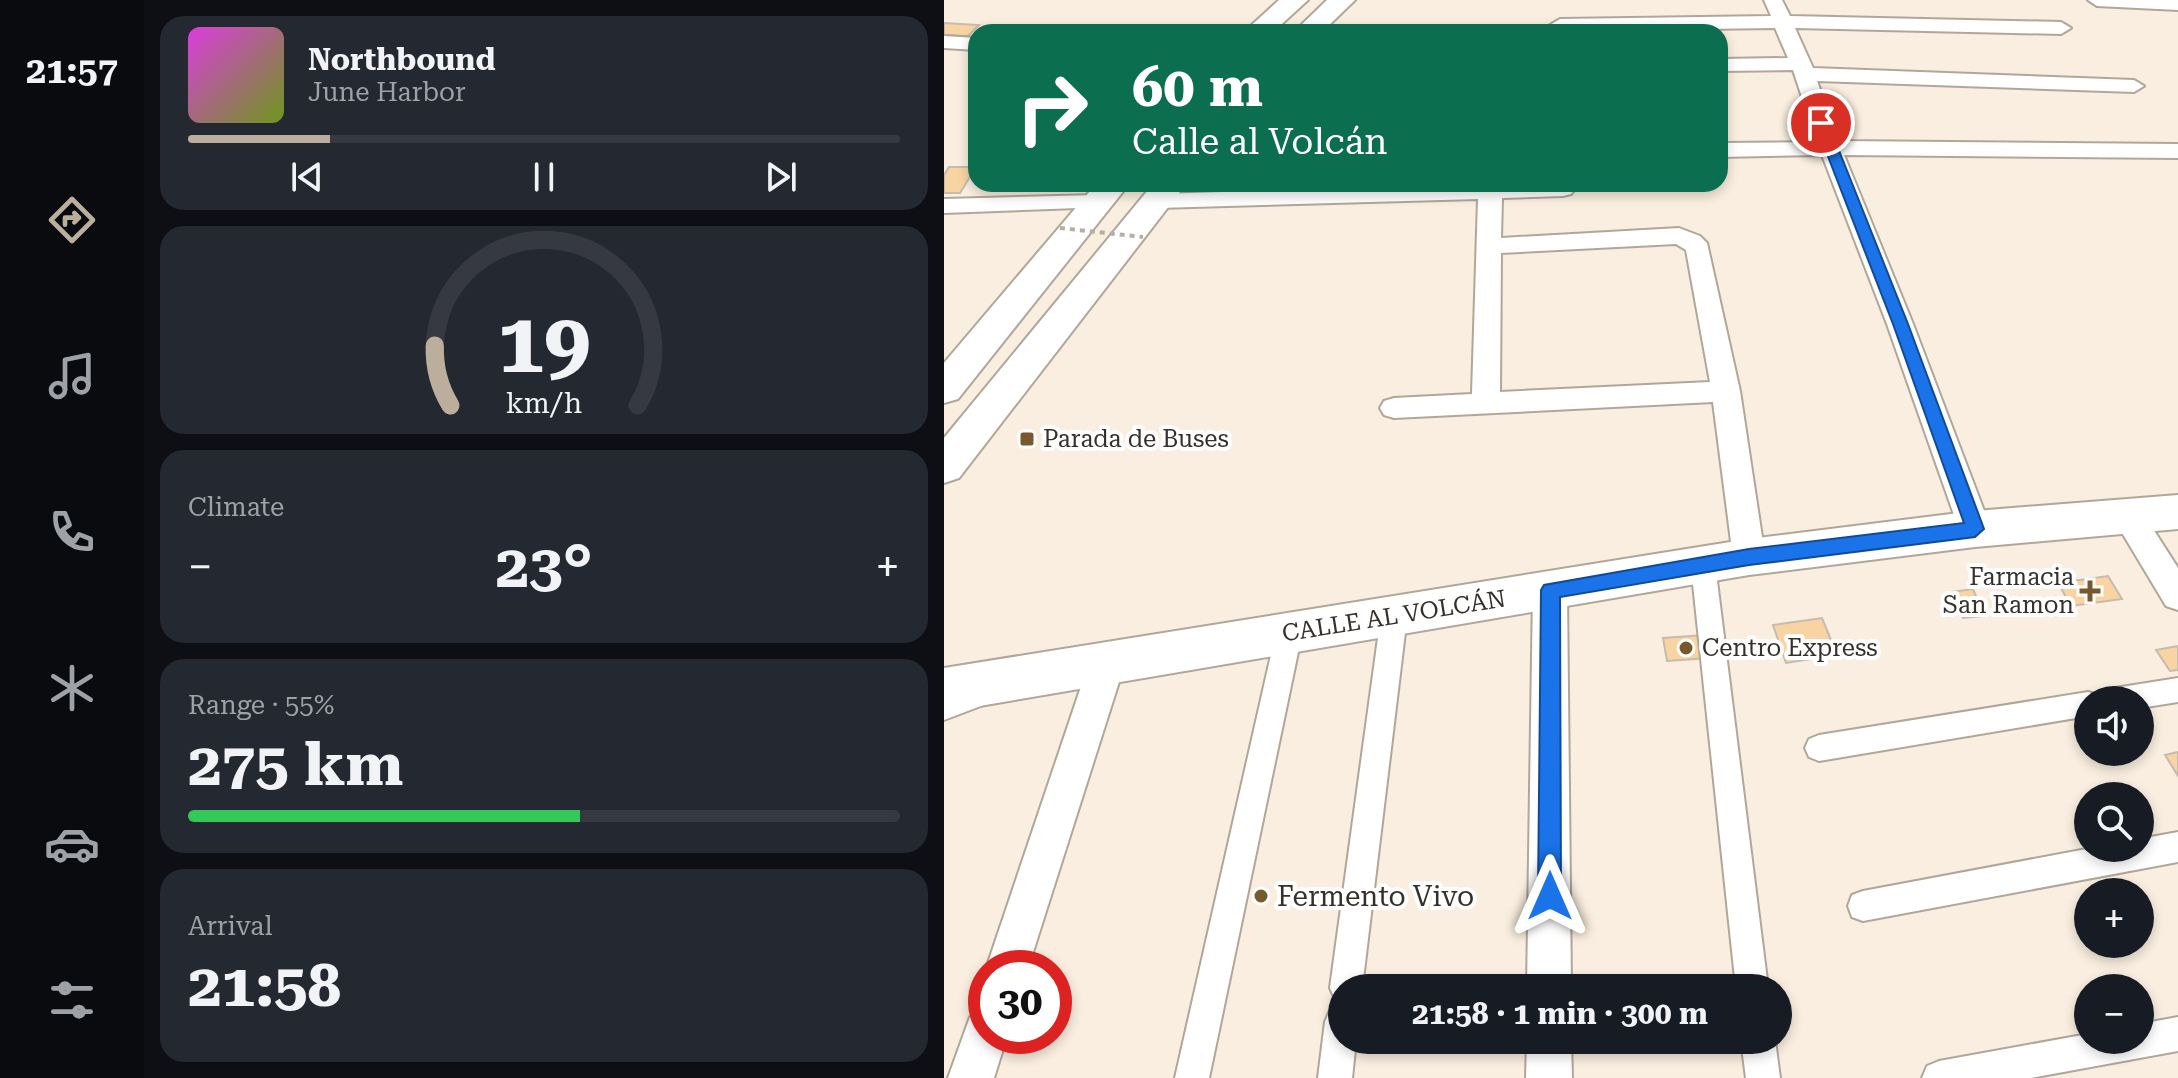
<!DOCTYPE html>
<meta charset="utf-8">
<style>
:root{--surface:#171b24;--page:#242831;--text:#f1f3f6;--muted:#9ea1a6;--line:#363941;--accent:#bbae9c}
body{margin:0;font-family:"Roboto Serif",serif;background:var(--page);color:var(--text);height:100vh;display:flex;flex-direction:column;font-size:30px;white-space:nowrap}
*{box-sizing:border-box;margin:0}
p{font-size:26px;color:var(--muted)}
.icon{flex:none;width:44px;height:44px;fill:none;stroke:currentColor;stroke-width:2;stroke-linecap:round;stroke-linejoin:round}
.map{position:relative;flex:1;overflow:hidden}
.side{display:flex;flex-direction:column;gap:16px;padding:16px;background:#0d0f14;width:800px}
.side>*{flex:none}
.top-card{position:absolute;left:24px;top:24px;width:760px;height:168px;border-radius:24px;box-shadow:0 4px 12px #0003;background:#0b6e4f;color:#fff;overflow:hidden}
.tools{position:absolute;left:1130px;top:686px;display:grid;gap:16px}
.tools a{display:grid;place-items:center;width:80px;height:80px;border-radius:50%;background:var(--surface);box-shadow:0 4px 12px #0003;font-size:40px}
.speed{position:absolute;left:24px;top:950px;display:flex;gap:16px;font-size:40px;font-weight:700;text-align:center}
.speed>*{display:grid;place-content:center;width:104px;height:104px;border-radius:50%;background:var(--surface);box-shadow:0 4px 12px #0003;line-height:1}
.speed .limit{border:12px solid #d22;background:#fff;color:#111}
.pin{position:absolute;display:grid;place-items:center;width:68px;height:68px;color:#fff;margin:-34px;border:4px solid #fff;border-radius:50%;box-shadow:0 2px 8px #0007}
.me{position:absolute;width:88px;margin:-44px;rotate:0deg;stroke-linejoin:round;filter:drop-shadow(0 0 6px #0008)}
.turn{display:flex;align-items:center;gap:28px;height:168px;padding:0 32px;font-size:36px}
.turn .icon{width:104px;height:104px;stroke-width:2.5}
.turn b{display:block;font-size:56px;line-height:68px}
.big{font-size:60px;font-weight:700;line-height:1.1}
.side .tile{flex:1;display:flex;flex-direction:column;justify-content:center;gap:12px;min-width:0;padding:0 28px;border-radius:24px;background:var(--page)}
.side .dial{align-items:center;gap:0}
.dial svg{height:208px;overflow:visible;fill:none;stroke:var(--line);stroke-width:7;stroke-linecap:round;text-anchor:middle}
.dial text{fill:var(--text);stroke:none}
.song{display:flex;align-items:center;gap:24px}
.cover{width:96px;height:96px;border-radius:12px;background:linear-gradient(135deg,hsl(300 70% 55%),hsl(80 70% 35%))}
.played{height:8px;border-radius:4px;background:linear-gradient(90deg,var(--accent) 20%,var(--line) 20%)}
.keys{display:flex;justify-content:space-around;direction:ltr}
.heat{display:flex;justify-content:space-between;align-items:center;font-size:44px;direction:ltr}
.charge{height:12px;border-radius:6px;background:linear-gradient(90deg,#34c759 55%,var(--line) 0)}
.trip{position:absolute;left:384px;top:974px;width:464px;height:80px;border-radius:40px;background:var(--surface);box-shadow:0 4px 12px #0003;font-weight:700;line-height:80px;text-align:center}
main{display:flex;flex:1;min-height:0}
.dock{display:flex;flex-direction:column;width:144px;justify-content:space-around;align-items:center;background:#090b0e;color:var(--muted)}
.dock .icon{width:56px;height:56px}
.dock .selected{color:var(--accent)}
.dock b{font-size:36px;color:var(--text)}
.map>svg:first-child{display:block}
.building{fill:#f9d4a3;stroke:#c6bbad;stroke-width:2}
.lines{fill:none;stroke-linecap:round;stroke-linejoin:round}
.pedestrian-casing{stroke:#b1a799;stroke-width:4}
.minor-casing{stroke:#b1a799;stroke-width:4}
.secondary-casing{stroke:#b1a799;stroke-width:4}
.trunk-casing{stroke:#b1a799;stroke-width:4}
.pedestrian{fill:#fff;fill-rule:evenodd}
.minor{fill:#fff;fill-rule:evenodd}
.secondary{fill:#fff;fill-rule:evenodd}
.trunk{fill:#fff;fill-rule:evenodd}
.path-bridge{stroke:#b7aea3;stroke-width:4;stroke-dasharray:5 5;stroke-linecap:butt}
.route{fill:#1a73e8;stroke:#114b97;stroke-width:2}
.poi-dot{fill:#78592e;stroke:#fff;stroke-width:3}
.labels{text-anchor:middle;stroke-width:8;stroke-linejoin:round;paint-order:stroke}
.poi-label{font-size:24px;fill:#35302b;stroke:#fff;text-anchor:start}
.street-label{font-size:24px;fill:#35302b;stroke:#fff}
.near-poi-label{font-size:28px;fill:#35302b;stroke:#fff;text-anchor:start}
</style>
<main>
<nav class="dock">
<b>21:57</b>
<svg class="icon selected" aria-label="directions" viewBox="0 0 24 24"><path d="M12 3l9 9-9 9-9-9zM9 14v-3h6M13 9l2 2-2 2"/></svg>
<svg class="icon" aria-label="music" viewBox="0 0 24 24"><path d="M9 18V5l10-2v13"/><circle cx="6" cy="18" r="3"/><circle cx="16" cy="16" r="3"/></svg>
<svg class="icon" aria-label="phone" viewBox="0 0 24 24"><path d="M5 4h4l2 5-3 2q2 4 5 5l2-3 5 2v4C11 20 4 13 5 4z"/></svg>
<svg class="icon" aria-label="climate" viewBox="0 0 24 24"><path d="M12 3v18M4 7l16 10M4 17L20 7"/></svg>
<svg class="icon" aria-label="car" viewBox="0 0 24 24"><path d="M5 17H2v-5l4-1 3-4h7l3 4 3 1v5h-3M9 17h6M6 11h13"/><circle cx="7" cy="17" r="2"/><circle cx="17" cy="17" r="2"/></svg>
<svg class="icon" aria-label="filters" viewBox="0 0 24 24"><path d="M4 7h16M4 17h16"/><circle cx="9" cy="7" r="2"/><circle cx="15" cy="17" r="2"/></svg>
</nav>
<section class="side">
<div class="tile">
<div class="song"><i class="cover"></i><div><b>Northbound</b><p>June Harbor</p></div></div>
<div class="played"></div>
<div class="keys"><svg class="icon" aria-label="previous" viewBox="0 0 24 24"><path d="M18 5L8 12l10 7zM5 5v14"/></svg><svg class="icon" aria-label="pause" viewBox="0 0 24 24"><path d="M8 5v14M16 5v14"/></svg><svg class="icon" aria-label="next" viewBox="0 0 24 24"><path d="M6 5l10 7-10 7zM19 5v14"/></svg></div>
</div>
<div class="tile dial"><svg viewBox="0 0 100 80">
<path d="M14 69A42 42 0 1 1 86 69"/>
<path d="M14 69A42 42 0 0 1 8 46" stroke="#bbae9c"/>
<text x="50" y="56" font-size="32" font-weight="700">19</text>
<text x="50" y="72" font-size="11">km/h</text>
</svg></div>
<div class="tile"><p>Climate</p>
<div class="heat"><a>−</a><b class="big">23°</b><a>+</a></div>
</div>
<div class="tile"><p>Range · 55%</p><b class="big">275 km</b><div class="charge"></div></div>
<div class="tile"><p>Arrival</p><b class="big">21:58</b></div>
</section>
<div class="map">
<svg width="1234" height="1078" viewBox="0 0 1234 1078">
<rect width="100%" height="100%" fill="#f9eedf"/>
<!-- building -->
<path class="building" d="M0,23L35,25L24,36L0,35Z
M5,167H32L16,193H0V175Z
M1164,576L1178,599L1127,606L1114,583Z
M1029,589L1040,616L1019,618L1007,592Z
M878,618L893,655L842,663L829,625Z
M761,635L765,658L723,661L719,638Z
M1234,646V670L1226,671L1212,650Z
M1234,752V776L1221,755Z"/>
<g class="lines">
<defs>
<path id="pedestrian" d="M759,555L768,558L771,565L824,988H792L747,565L750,558Z
M450,605L459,608L463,616L418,988H398V1003L391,999L386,988L437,616L441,608Z
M345,622L354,625L358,633L265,1078H231L332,633L336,625Z
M1234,678V702L1196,708V700H1157L1161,691L1171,688Z
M1144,692L1154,695L1156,700H1144V716L875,761L865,757L861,748L865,739L875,735Z
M1234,832V862L919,921L908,917L904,906L908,895L919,891L1148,848H1196V839Z
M398,1005V1040H412L408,1078H374L381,1022L386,1010Z
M1234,1017V1051L1087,1078H978L983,1066L995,1061L1144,1034V1040H1196V1024Z
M797,1040H831L836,1078H802Z"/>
<path id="minor" d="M820,0H838L846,16L1117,22L1127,28L1117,34L851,28L869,68L1190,80L1200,86L1190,92L873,81L895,141L1234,144V158L900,155L969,324L1047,529L1042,538L1031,542L1020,538L1015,529L943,324L878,155L776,157V143L873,142L849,70L776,71V59L844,58L831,28L616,31L606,25L616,19L827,16Z
M1144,0H1234V10L1153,6Z
M0,36L32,38V50L0,48Z
M546,184H635L627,194L619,196L558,198L557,238L735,228L756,236L763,243L796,391L821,557L816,566L805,570L794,566L789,557L769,402L450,418L440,415L436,408L440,401L450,398L528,394L534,199L213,208L205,206L201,201L205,196L213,194ZM732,244L742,250L766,382L556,392L557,253Z
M153,195L161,197L165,202L161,207L0,213V199Z
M1184,504L1195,507L1234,568V610L1222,606L1168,516L1173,507Z
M606,576L618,580L623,590L627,988H583L589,590L594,580Z
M163,647L175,652L181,663L84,968L42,969L145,663L151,652Z
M42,1011V1036H63L50,1078H4L26,1017Z
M583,1040H627L628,1078H582Z"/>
<path id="secondary" d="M1234,495V529L1031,547L805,575L0,712V668L805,539L1031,511Z"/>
<path id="trunk" d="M335,0H364L329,32H300Z
M383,0H411L378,32H350Z
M152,184H185L14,399L0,403V363Z
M209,184H242L15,478L0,483V438Z
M33,663L50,669L58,685L50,701L0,720V675Z"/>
</defs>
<!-- pedestrian casing -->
<use href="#pedestrian" class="pedestrian-casing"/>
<!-- minor casing -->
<use href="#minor" class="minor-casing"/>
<!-- secondary casing -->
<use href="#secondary" class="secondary-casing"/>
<!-- trunk casing -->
<use href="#trunk" class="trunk-casing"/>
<!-- pedestrian -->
<use href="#pedestrian" class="pedestrian"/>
<!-- minor -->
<use href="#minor" class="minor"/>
<!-- secondary -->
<use href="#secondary" class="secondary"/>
<!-- trunk -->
<use href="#trunk" class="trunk"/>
<!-- path-bridge -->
<path class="path-bridge" d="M116,228L199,237"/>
</g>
<!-- route -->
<path class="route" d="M877,119L884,123L964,324L1040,529L1031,537L805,565L616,597L617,896L614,904L606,908L597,904L594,896L597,590L600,585L805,549L1020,523L949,324L871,123Z"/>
<!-- markers -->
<g class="poi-dot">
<rect x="75" y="431" width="16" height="16" rx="4"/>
<path d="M1142 579h8v8h8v8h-8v8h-8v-8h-8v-8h8z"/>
<circle cx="742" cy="648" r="8"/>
<circle cx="317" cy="896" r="8"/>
</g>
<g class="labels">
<!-- poi labels -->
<g class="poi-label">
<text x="99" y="447">Parada de Buses</text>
<text x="1130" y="585" text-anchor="end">Farmacia<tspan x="1130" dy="28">San Ramon</tspan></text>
<text x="758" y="656">Centro Express</text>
</g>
<!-- street labels -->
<g class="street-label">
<text transform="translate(450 616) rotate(-9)" y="8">CALLE AL VOLCÁN</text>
</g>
<!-- near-poi labels -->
<g class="near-poi-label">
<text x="333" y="906">Fermento Vivo</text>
</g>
</g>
</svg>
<div class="tools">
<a><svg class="icon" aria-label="sound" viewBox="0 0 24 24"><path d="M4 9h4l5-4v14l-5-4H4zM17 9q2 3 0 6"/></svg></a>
<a><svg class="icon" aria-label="search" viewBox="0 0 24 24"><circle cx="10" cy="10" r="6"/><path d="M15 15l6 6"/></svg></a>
<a>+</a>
<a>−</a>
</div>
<div class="speed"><div class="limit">30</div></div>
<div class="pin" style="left:877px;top:123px;background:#d93025"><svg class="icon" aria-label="arrive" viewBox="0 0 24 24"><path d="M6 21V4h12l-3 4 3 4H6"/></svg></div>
<svg class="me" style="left:606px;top:896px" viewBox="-20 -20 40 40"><path d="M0-17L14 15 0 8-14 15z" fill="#1a73e8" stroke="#fff" stroke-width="4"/></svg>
<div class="trip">21:58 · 1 min · 300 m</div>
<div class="top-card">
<div class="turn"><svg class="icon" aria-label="right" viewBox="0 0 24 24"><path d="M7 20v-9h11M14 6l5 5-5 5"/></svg><div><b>60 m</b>Calle al Volcán</div></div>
</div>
</div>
</main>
